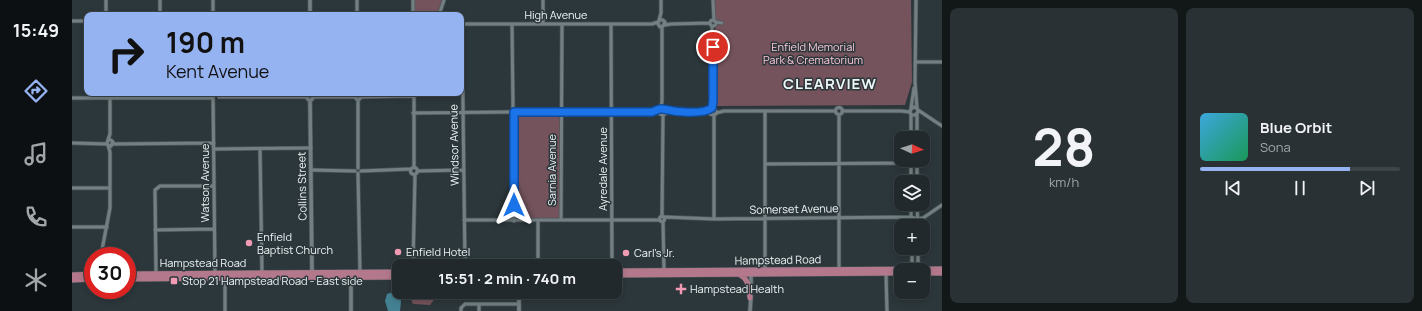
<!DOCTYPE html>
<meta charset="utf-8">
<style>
:root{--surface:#21292c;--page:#293134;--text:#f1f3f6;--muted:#a2a6a9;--line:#3e4548;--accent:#95b2f1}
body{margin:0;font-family:Manrope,sans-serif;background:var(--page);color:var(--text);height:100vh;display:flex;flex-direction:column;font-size:15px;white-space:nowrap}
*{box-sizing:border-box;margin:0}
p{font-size:13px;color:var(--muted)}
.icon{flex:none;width:22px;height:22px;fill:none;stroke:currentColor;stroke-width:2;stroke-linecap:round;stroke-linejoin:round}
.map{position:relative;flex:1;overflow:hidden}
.sheet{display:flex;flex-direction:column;gap:8px;padding:8px;background:#121718;width:480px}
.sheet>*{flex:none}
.banner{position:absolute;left:12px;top:12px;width:380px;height:84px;border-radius:8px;box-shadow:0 2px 6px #0003,0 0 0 1px var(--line);background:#95b2f1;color:#111;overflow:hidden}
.needle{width:26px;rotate:93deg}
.buttons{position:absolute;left:822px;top:131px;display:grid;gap:8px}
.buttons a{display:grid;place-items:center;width:36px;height:36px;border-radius:8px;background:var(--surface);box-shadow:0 2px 6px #0003,0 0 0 1px var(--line);font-size:20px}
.speed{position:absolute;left:12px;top:247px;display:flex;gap:8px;font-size:20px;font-weight:700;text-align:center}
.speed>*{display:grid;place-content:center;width:52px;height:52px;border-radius:50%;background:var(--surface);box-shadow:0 2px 6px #0003,0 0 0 1px var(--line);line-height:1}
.speed .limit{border:6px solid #d22;background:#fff;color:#111}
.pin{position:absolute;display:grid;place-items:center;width:34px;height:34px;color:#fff;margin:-17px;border:2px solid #fff;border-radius:50%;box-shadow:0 1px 4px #0007}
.me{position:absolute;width:44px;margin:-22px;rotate:0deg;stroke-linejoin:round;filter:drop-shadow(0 0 3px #0008)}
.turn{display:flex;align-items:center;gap:14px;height:84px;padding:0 16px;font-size:18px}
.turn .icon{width:52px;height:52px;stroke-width:2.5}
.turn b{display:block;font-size:28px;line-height:34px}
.sheet .widget{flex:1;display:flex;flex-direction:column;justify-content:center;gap:6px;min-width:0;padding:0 14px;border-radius:8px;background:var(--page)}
.sheet .dial{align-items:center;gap:0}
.dial b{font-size:52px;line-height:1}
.song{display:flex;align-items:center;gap:12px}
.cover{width:48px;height:48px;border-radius:6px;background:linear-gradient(135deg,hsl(200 70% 55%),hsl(150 70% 35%))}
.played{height:4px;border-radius:2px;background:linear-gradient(90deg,var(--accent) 75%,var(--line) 75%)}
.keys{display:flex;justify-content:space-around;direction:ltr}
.sheet .tiles{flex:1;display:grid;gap:8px;grid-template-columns:repeat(2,1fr)}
.trip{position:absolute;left:320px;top:259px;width:230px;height:40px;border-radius:8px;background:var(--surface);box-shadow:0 2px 6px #0003,0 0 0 1px var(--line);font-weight:700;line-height:40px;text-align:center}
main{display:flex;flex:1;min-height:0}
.menu{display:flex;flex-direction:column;width:72px;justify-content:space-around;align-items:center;background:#0d1012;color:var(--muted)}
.menu .icon{width:28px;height:28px}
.menu .current{color:var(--accent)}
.menu b{font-size:18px;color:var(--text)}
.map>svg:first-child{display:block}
.green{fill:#74535c}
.water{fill:#438192}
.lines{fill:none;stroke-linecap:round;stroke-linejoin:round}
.minor-casing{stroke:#4d5759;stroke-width:4.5}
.tertiary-casing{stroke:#4d5759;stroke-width:5}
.trunk-casing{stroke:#4d5759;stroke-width:6}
.minor{stroke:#737f83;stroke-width:3}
.tertiary{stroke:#737f83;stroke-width:3.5}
.trunk{stroke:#b3788b;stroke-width:5}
.route-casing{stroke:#114b97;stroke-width:10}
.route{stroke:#1a73e8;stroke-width:7}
.poi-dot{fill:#f19ab3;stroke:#2c373b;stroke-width:1.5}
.labels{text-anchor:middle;stroke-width:3;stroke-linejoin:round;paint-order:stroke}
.street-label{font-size:11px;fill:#eef5f7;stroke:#2c373b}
.park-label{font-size:11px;fill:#fbc9d6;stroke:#2c373b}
.poi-label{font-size:11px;fill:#eef5f7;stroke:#2c373b;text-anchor:start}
.district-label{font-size:15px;font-weight:bold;letter-spacing:1px;fill:#eef5f7;stroke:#2c373b}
</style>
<main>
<nav class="menu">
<b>15:49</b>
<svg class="icon current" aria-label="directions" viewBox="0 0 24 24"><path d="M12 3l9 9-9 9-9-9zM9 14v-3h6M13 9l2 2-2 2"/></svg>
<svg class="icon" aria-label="music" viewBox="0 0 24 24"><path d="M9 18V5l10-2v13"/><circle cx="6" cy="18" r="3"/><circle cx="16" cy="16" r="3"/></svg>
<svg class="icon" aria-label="phone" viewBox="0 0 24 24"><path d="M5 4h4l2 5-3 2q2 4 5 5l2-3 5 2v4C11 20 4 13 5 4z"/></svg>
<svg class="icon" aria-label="climate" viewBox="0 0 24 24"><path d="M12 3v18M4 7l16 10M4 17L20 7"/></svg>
</nav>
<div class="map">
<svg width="870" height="311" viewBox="0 0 870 311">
<rect width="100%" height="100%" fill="#2c373b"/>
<!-- green -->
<path class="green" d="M343,0H371L365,15H343Z
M642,0H839L840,82L833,105L645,106L643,30L645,22L642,14Z
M442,113H489V219L442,221Z
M341,292H361L364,297L358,305L342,304L340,303L339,295Z"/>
<!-- water -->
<path class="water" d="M321,292L328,295L329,302L328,311H316L313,301L315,294Z"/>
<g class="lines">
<defs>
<path id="minor" d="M34,0V15
M141,0V15
M285,0V15
M341,0V15
M471,0V24
M641,0L642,21
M844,0L843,82L845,108L846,112L843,115H839L838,112L839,109L842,107L845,108
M88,15V0
M367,15L372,0
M638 23a3 3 0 1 1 6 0a3 3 0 1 1-6 0Z
M588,20H591L593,22L591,26L588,27L586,24L589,13V0
M0,21H15
M644,22L650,23
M389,24H580L586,22
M390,24L393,266
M440,24L441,107L442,113V221
M539,24L540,266
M593,25L599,24L638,23
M640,26L641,101L640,108L637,111L638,114L642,115L644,114V111L640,108
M844,62H870
M141,93L143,273
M342,93V167
M283.5 97a2.5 2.5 0 1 1 5 0a2.5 2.5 0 1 1-5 0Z
M147,97H235
M241,97H283
M289,97L341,96
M0,98H141
M286,99V168
M763.5 111a3.5 3.5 0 1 1 7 0a3.5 3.5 0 1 1-7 0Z
M589,108L592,109L593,111V114L591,115L588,114L587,112L589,108L590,101V27
M839,108L842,88
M593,110L638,113
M846,110L870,126
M770,111H829L838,112
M341,113L539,111L587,113
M644,113L652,111H763
M642,115V219
M767,115V269
M839,138V115
M845,138V114
M36,140H39L41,142L39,146L36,145L35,143L38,134V98
M0,143L35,144
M41,144L142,143
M142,149L239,148
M188,149L190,273
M839,160V182
M845,160V182
M693,164L845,163
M338.5 171a3.5 3.5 0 1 1 7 0a3.5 3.5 0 1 1-7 0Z
M239,170L283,171
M289,171L339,169
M345,171L391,170
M286,173L288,272
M0,188H38
M839,204V226
M845,204L846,226
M590,216L591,115
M587.5 219a2.5 2.5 0 1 1 5 0a2.5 2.5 0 1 1-5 0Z
M593,217L642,219L839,217L845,219L851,218L870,205
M489,219L490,24
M392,220H588
M591,221L592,271
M0,227H35
M83,230L142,229
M840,248V269
M846,248V269
M30,256V250L38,208V152L36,145
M341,266L343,174
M466,266V221
M693,270V112
M84,273L83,190L88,186H142
M814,273L815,311
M153,311V279
M389,311V308L393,304H447
M407,311V304"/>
<path id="tertiary" d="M238,0V15
M235 97a3 3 0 1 1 6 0a3 3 0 1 1-6 0Z
M238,100L240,272
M279,278V311
M679,288V272
M447,294V311
M678,311L679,296"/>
<path id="trunk" d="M543,271L870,269
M851,273H870
M55,274L327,272
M0,275L21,274
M543,275L829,273
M668,275C677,279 677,289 678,298
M55,279L327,277
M0,280L21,279
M446,292L447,296"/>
</defs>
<!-- minor casing -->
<use href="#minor" class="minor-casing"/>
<!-- tertiary casing -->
<use href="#tertiary" class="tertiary-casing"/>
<!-- trunk casing -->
<use href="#trunk" class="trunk-casing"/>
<!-- minor -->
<use href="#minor" class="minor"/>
<!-- tertiary -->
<use href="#tertiary" class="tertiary"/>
<!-- trunk -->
<use href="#trunk" class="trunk"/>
</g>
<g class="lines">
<defs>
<path id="route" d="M442,205V112H580C583,111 588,108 591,109C603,112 630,115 640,108L641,101V47"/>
</defs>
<!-- route casing -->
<use href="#route" class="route-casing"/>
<!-- route -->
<use href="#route" class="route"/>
</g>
<!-- markers -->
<g class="poi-dot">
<circle cx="177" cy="243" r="4"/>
<circle cx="326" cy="252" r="4"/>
<circle cx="554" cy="253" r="4"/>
<rect x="98" y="277" width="8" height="8" rx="2"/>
<path d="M607 283h4v4h4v4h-4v4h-4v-4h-4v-4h4z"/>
</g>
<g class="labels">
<!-- street labels -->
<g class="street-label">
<text x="484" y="19">High Avenue</text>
<text transform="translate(382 145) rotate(-91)" y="4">Windsor Avenue</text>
<text transform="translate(531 169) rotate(-90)" y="4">Ayredale Avenue</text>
<text transform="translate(480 170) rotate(-90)" y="4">Sarnia Avenue</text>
<text transform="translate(133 183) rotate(-90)" y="4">Watson Avenue</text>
<text transform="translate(230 186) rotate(-91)" y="4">Collins Street</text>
<text transform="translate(722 209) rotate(-1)" y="4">Somerset Avenue</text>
<text transform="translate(706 260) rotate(-1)" y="4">Hampstead Road</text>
<text x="131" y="267">Hampstead Road</text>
</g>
<!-- park labels -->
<g class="park-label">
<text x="741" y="51">Enfield Memorial<tspan x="741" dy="13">Park &amp; Crematorium</tspan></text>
</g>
<!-- poi labels -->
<g class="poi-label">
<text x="185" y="241">Enfield<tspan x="185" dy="13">Baptist Church</tspan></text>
<text x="334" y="256">Enfield Hotel</text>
<text x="562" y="257">Carl's Jr.</text>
<text x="110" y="285">Stop 21 Hampstead Road - East side</text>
<text x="618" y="293">Hampstead Health</text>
</g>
<!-- district labels -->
<g class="district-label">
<text x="758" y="89">CLEARVIEW</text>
</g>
</g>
</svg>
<div class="buttons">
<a><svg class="needle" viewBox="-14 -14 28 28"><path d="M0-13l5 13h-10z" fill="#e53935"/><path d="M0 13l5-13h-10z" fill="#a2a6a9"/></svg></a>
<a><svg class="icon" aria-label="layers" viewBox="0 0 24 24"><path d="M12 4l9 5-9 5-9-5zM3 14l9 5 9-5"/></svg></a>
<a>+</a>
<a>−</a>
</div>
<div class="speed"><div class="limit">30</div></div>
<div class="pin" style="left:641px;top:47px;background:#d93025"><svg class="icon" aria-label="arrive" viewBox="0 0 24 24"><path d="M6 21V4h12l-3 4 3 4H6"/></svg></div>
<svg class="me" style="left:442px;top:205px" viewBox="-20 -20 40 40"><path d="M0-17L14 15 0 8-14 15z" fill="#1a73e8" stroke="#fff" stroke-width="4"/></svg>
<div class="trip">15:51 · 2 min · 740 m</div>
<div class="banner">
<div class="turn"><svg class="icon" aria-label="right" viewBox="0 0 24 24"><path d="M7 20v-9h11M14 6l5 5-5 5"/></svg><div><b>190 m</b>Kent Avenue</div></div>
</div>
</div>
<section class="sheet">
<div class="tiles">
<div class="widget dial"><b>28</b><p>km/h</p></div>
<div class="widget">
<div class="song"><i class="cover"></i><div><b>Blue Orbit</b><p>Sona</p></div></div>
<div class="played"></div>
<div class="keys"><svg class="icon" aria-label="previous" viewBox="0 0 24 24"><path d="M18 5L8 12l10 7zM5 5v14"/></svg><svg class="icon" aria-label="pause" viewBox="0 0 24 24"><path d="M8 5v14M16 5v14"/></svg><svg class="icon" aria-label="next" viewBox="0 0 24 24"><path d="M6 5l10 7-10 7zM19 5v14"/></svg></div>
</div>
</div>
</section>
</main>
